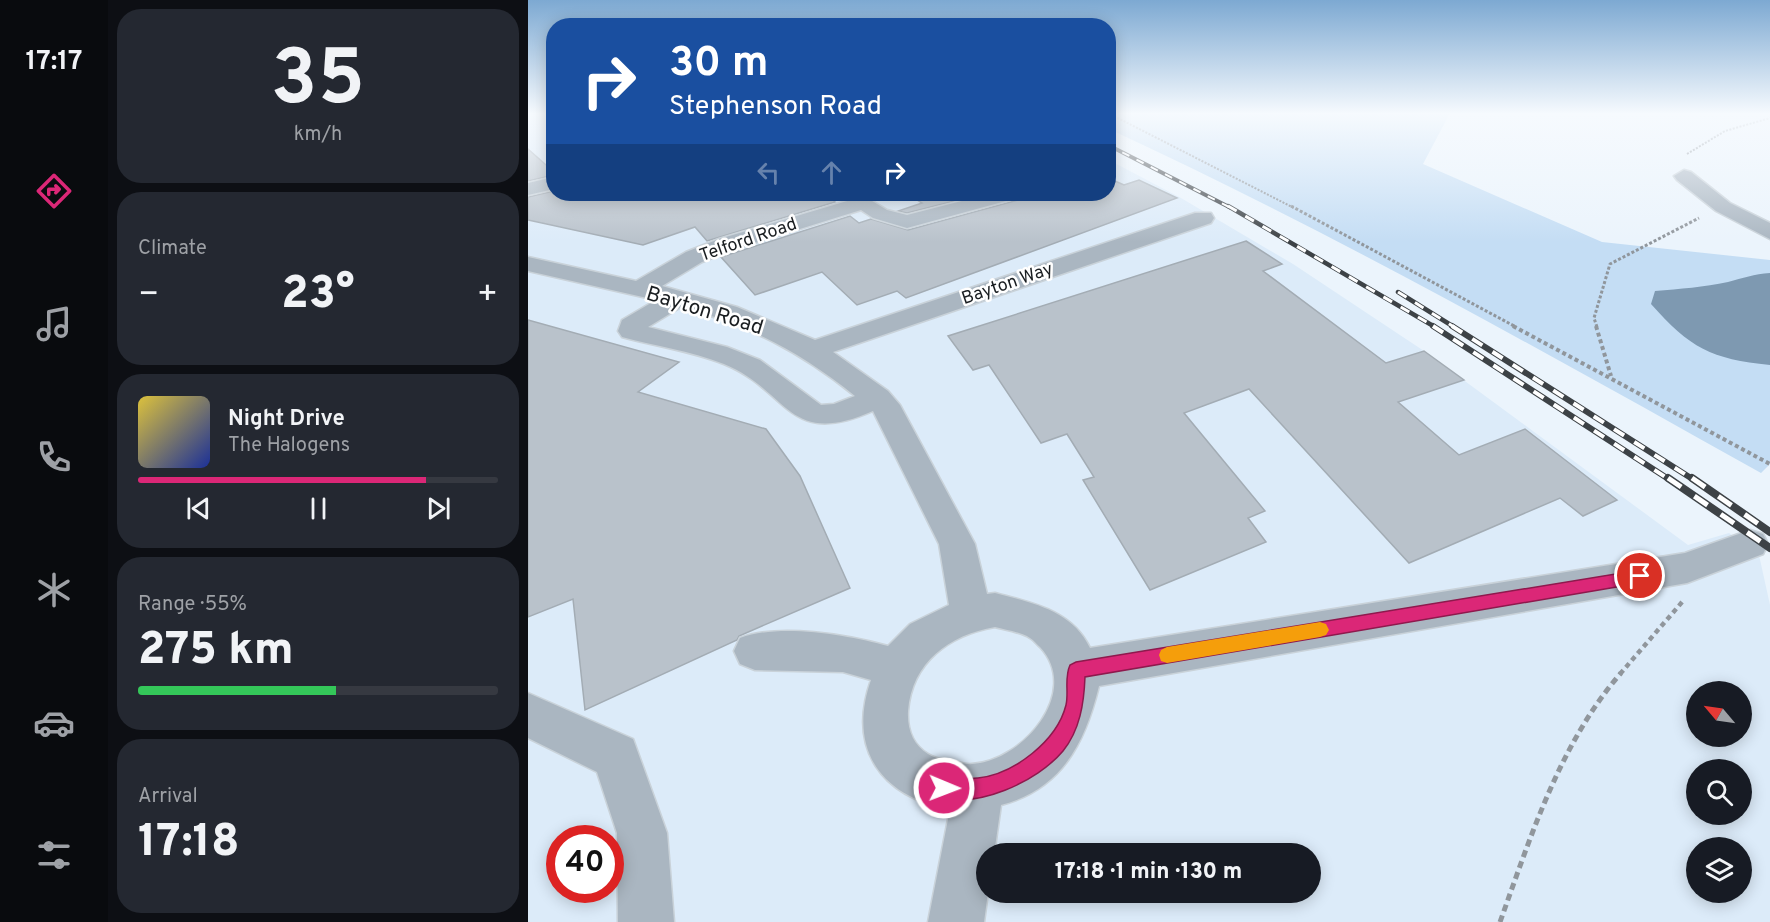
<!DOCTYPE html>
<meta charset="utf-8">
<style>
:root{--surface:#171b24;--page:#242831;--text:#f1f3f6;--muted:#9ea1a6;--line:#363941;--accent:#db2777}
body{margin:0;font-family:Overpass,sans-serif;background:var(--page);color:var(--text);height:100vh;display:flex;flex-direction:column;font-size:22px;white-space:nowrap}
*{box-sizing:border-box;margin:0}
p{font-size:20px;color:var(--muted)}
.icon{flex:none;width:33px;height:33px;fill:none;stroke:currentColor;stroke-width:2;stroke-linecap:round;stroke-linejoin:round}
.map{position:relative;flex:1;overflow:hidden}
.panel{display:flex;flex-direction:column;gap:9px;padding:9px;background:#0d0f14;width:420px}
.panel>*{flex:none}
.guide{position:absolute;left:18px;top:18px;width:570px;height:183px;border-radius:24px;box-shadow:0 3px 15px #0003;background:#1a4fa0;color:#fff;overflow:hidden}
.needle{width:39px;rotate:299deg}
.fabs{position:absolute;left:1158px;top:681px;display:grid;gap:12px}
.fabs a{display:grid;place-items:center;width:66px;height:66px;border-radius:50%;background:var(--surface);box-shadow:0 3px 15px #0003;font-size:30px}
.speed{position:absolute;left:18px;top:825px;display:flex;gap:12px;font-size:30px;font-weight:700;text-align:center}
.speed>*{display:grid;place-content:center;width:78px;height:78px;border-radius:50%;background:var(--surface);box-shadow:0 3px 15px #0003;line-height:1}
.speed .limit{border:9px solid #d22;background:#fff;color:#111}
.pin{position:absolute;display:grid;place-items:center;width:51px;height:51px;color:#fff;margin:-26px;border:3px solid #fff;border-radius:50%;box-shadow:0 2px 6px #0007}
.me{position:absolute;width:66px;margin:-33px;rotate:91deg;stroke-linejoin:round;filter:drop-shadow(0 0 4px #0008)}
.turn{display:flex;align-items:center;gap:21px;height:126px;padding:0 24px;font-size:27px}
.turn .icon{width:78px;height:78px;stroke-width:2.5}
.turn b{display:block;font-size:42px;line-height:51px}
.lanes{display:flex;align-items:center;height:57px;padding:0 24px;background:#0003;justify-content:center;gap:30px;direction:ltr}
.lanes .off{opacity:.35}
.big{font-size:45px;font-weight:800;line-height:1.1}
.panel .card{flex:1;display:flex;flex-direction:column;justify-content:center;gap:9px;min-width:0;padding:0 21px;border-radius:24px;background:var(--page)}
.panel .dial{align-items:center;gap:0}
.dial b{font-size:78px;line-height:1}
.song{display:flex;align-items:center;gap:18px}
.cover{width:72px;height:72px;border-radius:9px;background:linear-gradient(135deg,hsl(50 70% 55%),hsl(230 70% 35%))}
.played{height:6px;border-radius:3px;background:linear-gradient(90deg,var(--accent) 80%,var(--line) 80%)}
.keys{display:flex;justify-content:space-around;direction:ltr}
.heat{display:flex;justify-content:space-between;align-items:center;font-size:33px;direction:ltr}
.charge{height:9px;border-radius:4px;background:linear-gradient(90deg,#34c759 55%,var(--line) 0)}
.trip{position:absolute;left:448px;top:843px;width:345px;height:60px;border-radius:30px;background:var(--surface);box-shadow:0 3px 15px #0003;font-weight:800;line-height:60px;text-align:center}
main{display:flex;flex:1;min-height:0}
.tab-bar{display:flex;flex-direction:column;width:108px;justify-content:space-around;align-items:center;background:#090b0e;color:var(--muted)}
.tab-bar .icon{width:42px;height:42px}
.tab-bar .on{color:var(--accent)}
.tab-bar b{font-size:27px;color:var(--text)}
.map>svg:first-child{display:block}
.built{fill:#dcebf9;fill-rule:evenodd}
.green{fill:#c4ddf4}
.water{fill:#7e99b1}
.building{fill:#b9c2cb;stroke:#a3acb4;stroke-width:1.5}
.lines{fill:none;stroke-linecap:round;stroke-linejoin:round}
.minor-casing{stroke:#c9d2d9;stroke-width:3}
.path-far4{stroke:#90969c;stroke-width:2;stroke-dasharray:2 1.5;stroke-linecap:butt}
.path-far3{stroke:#90969c;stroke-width:3;stroke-dasharray:3 2;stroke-linecap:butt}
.path-far2{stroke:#90969c;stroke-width:4;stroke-dasharray:4 3;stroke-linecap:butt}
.path-far1{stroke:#90969c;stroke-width:4.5;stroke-dasharray:5 4;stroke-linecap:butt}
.path{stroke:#90969c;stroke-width:5;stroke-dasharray:7 4.5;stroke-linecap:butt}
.minor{fill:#aab6c1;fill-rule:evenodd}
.rail-far3-casing{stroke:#3d4246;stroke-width:4}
.rail-far2-casing{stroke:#3d4246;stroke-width:4.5}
.rail-far1-casing{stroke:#3d4246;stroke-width:6}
.rail-casing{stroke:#3d4246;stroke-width:8}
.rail-far3{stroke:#fff;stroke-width:2;stroke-dasharray:8;stroke-linecap:butt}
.rail-far2{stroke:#fff;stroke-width:3;stroke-dasharray:10;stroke-linecap:butt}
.rail-far1{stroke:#fff;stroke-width:4;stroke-dasharray:12;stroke-linecap:butt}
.rail{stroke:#fff;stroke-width:5;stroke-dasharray:16;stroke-linecap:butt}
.route{fill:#db2777;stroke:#8e194d;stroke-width:1.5}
.slow{fill:#f59e0b}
.labels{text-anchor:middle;stroke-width:5;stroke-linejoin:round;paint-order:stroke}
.far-street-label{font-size:18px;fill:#191d20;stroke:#fff}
.street-label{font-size:21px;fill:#191d20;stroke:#fff}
</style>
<main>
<nav class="tab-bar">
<b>17:17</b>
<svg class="icon on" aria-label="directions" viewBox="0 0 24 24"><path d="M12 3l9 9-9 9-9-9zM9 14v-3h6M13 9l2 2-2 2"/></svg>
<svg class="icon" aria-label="music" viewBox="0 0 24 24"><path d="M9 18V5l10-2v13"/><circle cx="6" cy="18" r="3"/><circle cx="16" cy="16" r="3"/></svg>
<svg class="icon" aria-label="phone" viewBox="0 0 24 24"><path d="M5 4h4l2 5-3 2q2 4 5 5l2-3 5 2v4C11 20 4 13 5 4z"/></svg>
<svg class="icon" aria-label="climate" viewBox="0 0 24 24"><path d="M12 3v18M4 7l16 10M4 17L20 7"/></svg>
<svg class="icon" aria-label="car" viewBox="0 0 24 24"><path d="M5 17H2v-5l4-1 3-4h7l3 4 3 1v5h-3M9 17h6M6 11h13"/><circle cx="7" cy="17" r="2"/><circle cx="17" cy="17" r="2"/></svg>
<svg class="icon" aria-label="filters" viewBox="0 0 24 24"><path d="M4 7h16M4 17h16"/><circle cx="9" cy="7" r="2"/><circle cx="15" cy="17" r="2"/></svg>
</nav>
<section class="panel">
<div class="card dial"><b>35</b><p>km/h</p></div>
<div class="card"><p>Climate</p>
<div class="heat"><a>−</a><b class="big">23°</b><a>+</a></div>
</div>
<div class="card">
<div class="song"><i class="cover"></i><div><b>Night Drive</b><p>The Halogens</p></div></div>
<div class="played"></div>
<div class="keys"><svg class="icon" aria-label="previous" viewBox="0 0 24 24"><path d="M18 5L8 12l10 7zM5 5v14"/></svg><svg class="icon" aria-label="pause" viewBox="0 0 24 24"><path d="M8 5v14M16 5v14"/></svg><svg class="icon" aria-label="next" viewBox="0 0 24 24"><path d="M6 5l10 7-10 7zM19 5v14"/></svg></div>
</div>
<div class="card"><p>Range · 55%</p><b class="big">275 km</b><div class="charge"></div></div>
<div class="card"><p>Arrival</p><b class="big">17:18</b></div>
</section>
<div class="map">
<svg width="1242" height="922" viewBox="0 0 1242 922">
<rect width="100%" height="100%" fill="#ebf4fc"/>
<!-- built -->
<path class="built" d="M0,113H25L26,194H580L581,160L653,198L765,264L896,351L1160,545L1201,533L1231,555L1242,605V922H0ZM1168,692H1214V736H1168ZM1168,770H1214V814H1168ZM32,838H82V890H32ZM1168,848H1214V892H1168ZM459,854H783V892H459Z"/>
<!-- green -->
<path class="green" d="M581,113H922L895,164L1074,242L1242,260V464L1233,473C1018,353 804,232 581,129Z"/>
<!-- water -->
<path class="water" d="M1242,273V365C1183,359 1162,348 1123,304L1127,291C1152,289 1176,287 1200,282C1215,278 1226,274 1242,273Z"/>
<!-- building -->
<path class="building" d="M0,149L26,172V175L0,181Z
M580,178L596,185L611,180L649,198L378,298L369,291L329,305L294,272L227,295L193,257L322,216L331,223L343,219L380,230L490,200L494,194H580Z
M26,191L297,194L307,202L179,241L167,227L115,245L0,220V197Z
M380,194H454L379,213L370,211L394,203Z
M718,241L754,264L735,271L858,363L896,351L936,380L870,402L931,455L997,429L1089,500L1055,516L1032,498L881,563L721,389L656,413L737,511L720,518L738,542L622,590L555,480L566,477L539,434L513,443L461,365L445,370L420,336Z
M0,320L151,362L110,392L238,429L272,476L322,588L211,636L209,640L57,710L45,599L0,617Z"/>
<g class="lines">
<defs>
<path id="minor" d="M1156,170L1163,172L1202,203L1242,223V239L1188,211L1149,180L1146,176Z
M26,177V189L0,195V183Z
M461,194H492L489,198L379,228L345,218L333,210L207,249L174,262L134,286L209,307L287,340L667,213H683L686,218L683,223L305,352L360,391L372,405L447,544L459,594L467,593C504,603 544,610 562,648L1157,553L1222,530L1235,534L1240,544L1235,554L1159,583L571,686C557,743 534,789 473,805L466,854H459L460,892L456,922H400L422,809C353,797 319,749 343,680L315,672L227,670L212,664L206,651L212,638C252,623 320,635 360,646L382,624L421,605L411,544L345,411C259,449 262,391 196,364C163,351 127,346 94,337L90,331L94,320L128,300L0,271V257L108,281L158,252L191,239L336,196L359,210L379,215ZM153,307C221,325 272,352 327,396L306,404L293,405L232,360L199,347L120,327ZM467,627C478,630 493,632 502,638C506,640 509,645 512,647C554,692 495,761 444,764C439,765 432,762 426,762C417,760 408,759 400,754C385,745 379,729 380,711C384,662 421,635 467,627Z
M0,693L105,739L139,833L146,922H90L89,833L69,772L0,738Z"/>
</defs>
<!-- minor casing -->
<use href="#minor" class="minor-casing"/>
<!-- path-far4 -->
<path class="path-far4" d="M580,113L766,208
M1159,154L1197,131L1242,118"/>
<!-- path-far3 -->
<path class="path-far3" d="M763,206L988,327
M1069,327L1066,318L1082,264L1171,218"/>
<!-- path-far2 -->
<path class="path-far2" d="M985,326L1242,464
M1068,326L1083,376"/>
<!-- path-far1 -->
<path class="path-far1" d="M1092,674L1155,601"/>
<!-- path -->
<path class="path" d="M972,922C1003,836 1032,743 1093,673"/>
<!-- minor -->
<use href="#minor" class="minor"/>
<defs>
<path id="rail-far3" d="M580,145L703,208"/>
<path id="rail-far2" d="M700,206L907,327
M870,292L926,327"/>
<path id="rail-far1" d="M905,326L1142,480
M924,326L1166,480"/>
<path id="rail" d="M1140,478L1242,548
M1164,478L1242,532"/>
</defs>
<!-- rail-far3 casing -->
<use href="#rail-far3" class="rail-far3-casing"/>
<!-- rail-far2 casing -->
<use href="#rail-far2" class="rail-far2-casing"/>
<!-- rail-far1 casing -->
<use href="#rail-far1" class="rail-far1-casing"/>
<!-- rail casing -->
<use href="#rail" class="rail-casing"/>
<!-- rail-far3 -->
<use href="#rail-far3" class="rail-far3"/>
<!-- rail-far2 -->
<use href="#rail-far2" class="rail-far2"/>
<!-- rail-far1 -->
<use href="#rail-far1" class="rail-far1"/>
<!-- rail -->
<use href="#rail" class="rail"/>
</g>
<!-- sky -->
<linearGradient id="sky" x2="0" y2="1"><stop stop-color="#7da9d2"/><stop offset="0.47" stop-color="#f6fafe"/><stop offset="1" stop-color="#f6fafe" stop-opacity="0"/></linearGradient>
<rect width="1242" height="242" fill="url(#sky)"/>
<!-- route -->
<path class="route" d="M1112,570L1120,576L1112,583L557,677C556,703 552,730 535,751C510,781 447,811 409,795L406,788L409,781C422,775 436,780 450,778C486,774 529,741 538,705C541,692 536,678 542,665L548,662Z"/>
<!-- slow -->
<path class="slow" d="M792,622L798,624L801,630L798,635L792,637L639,663L633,661L631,655L633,650L639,647Z"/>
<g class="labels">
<!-- far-street labels -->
<g class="far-street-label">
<text transform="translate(220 239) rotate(-19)" y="6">Telford Road</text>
<text transform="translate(479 283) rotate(-19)" y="6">Bayton Way</text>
</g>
<!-- street labels -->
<g class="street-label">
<text transform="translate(177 310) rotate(17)" y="7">Bayton Road</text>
</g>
</g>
</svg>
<div class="fabs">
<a><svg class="needle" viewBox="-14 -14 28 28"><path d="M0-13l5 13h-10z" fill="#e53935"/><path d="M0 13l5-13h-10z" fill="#9ea1a6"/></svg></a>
<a><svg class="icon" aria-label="search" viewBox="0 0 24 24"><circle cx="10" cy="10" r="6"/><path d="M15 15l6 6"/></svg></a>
<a><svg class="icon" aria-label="layers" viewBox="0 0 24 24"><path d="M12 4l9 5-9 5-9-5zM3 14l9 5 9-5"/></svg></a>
</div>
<div class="speed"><div class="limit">40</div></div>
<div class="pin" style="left:1112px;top:576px;background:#d93025"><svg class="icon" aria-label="arrive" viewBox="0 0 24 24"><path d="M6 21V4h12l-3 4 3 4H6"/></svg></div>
<svg class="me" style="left:416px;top:788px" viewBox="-20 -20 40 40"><circle r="17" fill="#db2777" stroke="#fff" stroke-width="3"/><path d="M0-11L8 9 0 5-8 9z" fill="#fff"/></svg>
<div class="trip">17:18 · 1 min · 130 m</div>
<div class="guide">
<div class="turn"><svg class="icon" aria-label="right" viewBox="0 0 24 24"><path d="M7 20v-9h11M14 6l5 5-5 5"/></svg><div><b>30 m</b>Stephenson Road</div></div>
<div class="lanes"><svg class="icon off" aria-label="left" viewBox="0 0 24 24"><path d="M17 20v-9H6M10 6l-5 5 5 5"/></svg><svg class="icon off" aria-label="ahead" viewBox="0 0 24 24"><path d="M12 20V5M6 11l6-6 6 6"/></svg><svg class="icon" aria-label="right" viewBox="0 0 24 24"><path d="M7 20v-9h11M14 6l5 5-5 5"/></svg></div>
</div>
</div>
</main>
